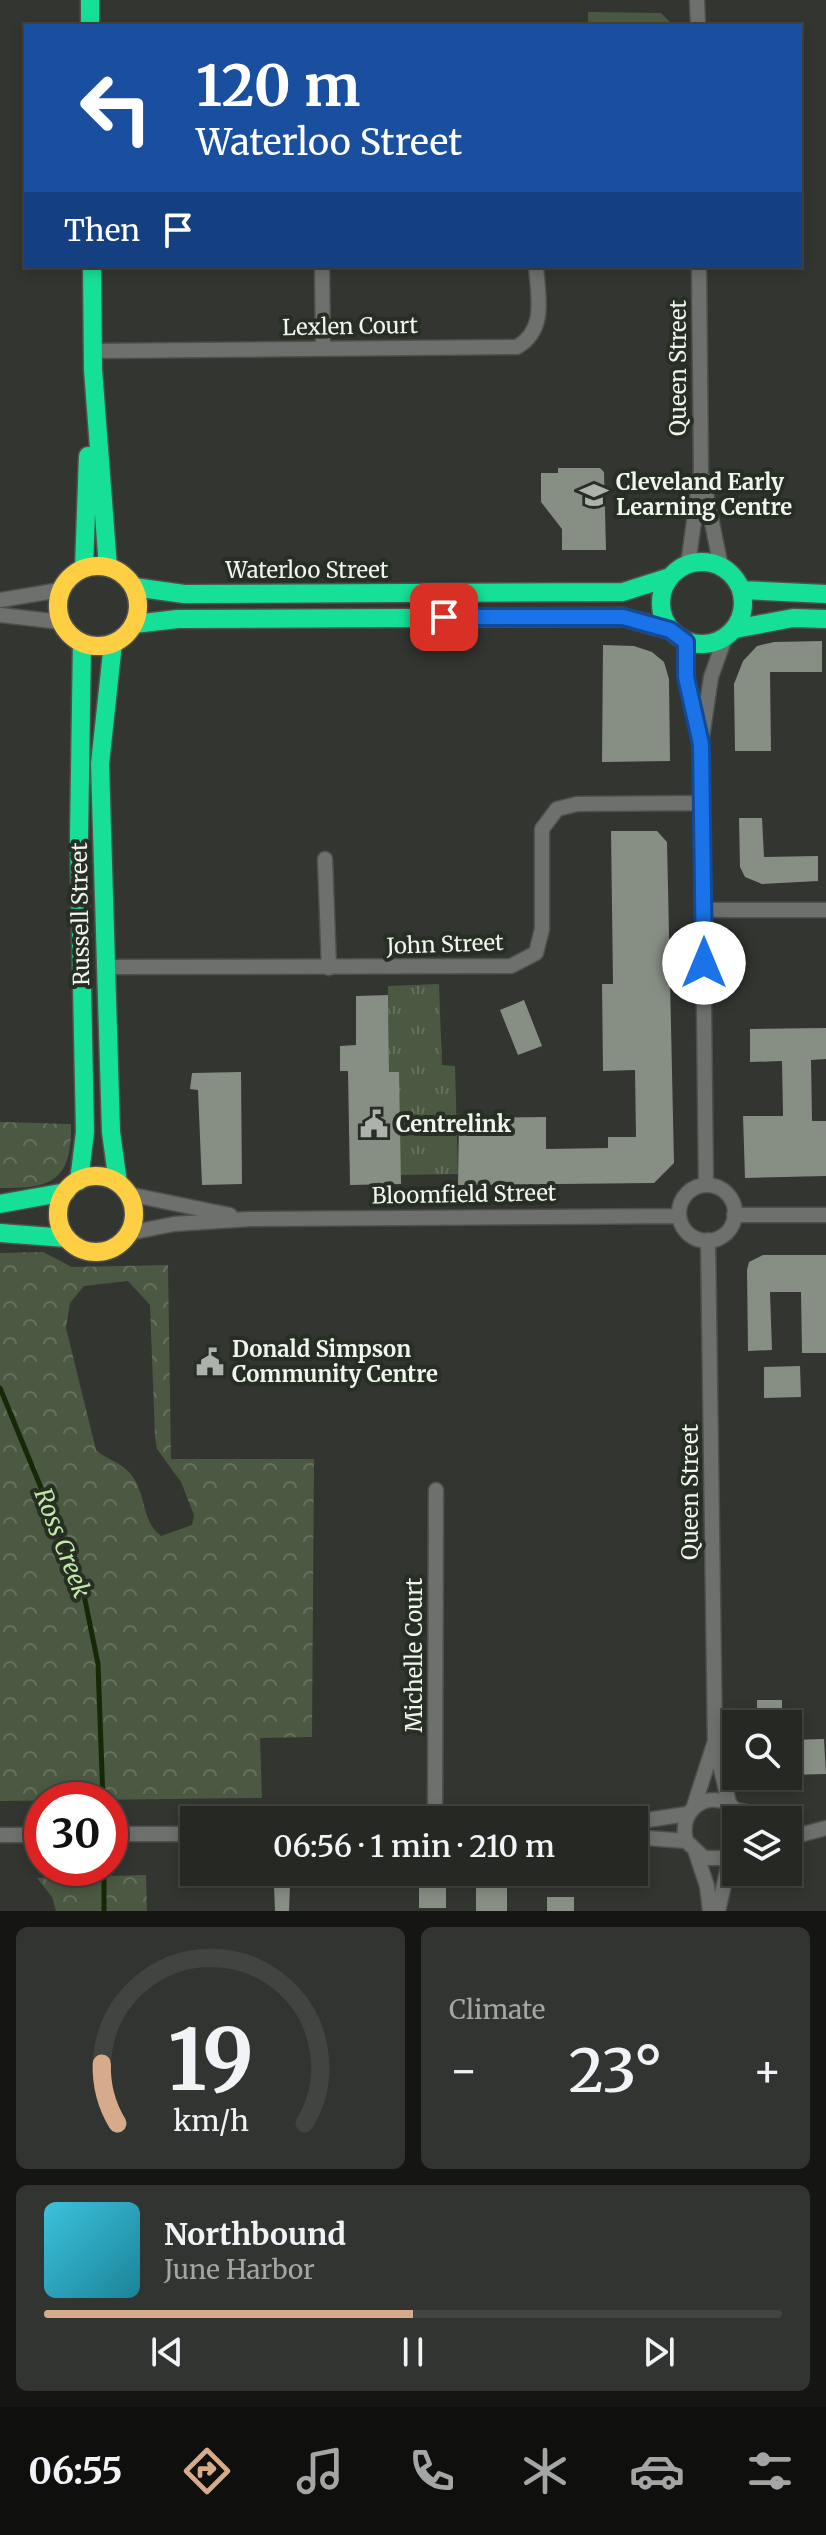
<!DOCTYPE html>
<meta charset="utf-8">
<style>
:root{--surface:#262824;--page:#323431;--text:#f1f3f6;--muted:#a4a6a6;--line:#424441;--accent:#d6ab8b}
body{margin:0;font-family:Merriweather,serif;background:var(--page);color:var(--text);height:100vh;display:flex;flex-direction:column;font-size:30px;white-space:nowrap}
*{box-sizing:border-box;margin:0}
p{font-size:26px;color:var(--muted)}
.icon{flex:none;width:44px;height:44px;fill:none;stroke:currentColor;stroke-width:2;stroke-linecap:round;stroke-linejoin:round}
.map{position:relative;height:1911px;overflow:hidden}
.panel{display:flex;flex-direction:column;gap:16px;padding:16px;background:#151614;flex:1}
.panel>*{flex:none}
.top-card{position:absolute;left:24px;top:24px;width:778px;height:244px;border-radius:0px;box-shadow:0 4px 12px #0003,0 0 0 2px var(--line);background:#1a4fa0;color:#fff;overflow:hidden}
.fabs{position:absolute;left:722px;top:1710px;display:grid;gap:16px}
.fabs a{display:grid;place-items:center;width:80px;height:80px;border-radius:0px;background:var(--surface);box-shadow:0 4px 12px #0003,0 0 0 2px var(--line);font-size:40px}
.speed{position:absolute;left:24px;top:1782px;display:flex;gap:16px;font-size:40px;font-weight:700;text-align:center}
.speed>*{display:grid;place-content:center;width:104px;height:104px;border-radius:50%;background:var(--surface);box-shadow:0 4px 12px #0003,0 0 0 2px var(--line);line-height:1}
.speed .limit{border:12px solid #d22;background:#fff;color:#111}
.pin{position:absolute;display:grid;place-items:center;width:68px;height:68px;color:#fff;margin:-34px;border-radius:16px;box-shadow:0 4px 12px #0006}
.me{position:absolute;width:88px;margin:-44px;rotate:0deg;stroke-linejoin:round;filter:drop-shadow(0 0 6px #0008)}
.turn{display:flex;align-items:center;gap:28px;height:168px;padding:0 40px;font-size:36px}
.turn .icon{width:104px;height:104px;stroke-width:2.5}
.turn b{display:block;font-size:56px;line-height:68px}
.then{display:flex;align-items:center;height:76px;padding:0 40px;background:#0003;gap:16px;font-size:30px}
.big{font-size:60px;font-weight:600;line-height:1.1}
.panel .tile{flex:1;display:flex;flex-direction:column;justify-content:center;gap:12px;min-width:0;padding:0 28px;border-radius:12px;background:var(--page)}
.panel .dial{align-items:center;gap:0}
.dial svg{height:208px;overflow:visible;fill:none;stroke:var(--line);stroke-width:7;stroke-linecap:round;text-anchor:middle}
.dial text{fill:var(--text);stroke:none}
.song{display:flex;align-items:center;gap:24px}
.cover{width:96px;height:96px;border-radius:12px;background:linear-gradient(135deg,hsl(190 70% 55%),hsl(190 70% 35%))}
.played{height:8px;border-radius:4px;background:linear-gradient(90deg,var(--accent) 50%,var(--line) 50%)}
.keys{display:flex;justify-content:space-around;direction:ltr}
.heat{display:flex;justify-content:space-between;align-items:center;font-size:44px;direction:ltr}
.panel .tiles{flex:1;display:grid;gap:16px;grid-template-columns:1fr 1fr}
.tile:last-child{grid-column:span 2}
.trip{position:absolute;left:180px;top:1806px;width:468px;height:80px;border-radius:0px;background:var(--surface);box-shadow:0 4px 12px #0003,0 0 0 2px var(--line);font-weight:600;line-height:80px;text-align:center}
.tabs{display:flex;height:128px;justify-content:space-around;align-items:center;background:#0f100e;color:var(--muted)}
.tabs .icon{width:56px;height:56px}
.tabs .current{color:var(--accent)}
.tabs b{font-size:36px;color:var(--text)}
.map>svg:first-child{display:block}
.grass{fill:url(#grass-tufts)}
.forest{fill:url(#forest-crowns);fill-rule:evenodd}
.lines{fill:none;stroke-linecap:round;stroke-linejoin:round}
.stream{stroke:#172806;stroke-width:5}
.building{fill:#878e83}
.street-casing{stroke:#4e504c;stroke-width:17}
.fast-casing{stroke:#4e504c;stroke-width:21}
.slow-casing{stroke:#4e504c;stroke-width:21}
.street{stroke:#6d706c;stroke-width:14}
.fast{stroke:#16e098;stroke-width:18}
.slow{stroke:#ffcf43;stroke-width:18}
.route-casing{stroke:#114b97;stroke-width:20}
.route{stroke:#1a73e8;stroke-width:14}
.labels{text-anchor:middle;stroke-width:8;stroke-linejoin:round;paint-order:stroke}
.street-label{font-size:22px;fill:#f0f5ee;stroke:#272e23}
.poi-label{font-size:22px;font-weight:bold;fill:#f0f5ee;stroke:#272e23;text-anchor:start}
.water-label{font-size:24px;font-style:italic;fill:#c2e9a8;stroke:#272e23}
</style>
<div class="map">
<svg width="826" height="1911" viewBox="0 0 826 1911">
<defs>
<pattern id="grass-tufts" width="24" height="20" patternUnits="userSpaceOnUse" patternTransform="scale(2)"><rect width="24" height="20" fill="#4b5842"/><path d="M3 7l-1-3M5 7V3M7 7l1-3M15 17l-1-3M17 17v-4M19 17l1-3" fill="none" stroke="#65715e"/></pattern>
<pattern id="forest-crowns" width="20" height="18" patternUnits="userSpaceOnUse" patternTransform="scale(2)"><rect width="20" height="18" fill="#4b5842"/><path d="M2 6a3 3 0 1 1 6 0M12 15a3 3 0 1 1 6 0" fill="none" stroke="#65715e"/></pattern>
</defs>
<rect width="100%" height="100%" fill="#323530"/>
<!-- grass -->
<path class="grass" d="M439,984L442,1065L455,1066L458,1174L401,1175L389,1072L388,986Z"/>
<!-- forest -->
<path class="forest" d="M588,12L661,13L674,26H588Z
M0,1122L71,1124C72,1180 53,1189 0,1188Z
M43,1252L72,1267L168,1265L171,1459H314L312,1737L260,1738L262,1798L0,1801V1253ZM128,1281L150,1305L155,1437L157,1449L181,1482L194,1515L192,1525L161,1536C142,1522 146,1495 133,1477C123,1462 108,1461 96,1450L66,1328L70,1303L84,1286Z
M146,1875L147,1911H56L52,1897L37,1878Z"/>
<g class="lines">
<!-- stream -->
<path class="stream" d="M0,1388L83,1590L98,1664L103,1800
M104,1868V1911"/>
</g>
<!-- building -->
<path class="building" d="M558,468H600L604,472L606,550H562V529L541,502V473H558Z
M822,641V672H770L771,751H735L734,684L743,661L757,646L774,642Z
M603,645L634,646L652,652L664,662L669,679L670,761L602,762Z
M739,818H762L764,857L818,856V881L762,884L745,877L740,867Z
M611,831H657L667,842L674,1163L654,1183L458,1185L459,1118L546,1117V1149L608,1148V1137H636L635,1070L603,1071L602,984H613Z
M388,995L389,1072H399L401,1184L350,1185L348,1071H340V1046L356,1045V996Z
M524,1000L542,1046L518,1055L500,1010Z
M826,1028V1059L811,1060L812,1121H826V1176L745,1178L743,1116H783L782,1061L750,1062V1029Z
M241,1072L242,1184L202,1185L198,1090L190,1089L192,1073Z
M763,1255H826V1353H802L801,1292H770L772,1350L748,1351L747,1270L749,1262Z
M800,1366L801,1397L764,1398V1367Z
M757,1700H782V1724H757Z
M824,1739L826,1774L788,1775V1740Z
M419,1877L446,1878V1908H419Z
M476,1878H507V1911H476Z
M274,1885L290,1886L289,1911H275Z
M547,1897H574V1911H547Z"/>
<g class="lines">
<defs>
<path id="street" d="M697,0L698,26
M322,266L323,348
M93,351L517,347C547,329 538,297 536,266
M703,478L721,567
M688,565L701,470L699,266
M0,600L60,590
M0,615L61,622
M686,642V677L699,736
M325,859L329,968
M703,910H826
M104,967L511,966L536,953L542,929V829L557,809L577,804L702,803
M706,1185L701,744L711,677L725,638
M679 1213a28 28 0 1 1 56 0a28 28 0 1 1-56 0Z
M128,1194L230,1215
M734,1215H826
M129,1233L174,1224L250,1219L679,1216
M708,1240L715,1744L729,1803
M694,1806L714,1744
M737,1810L784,1820
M435,1820L436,1490
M634,1822L687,1814
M110,1834H194
M0,1835H42
M634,1837L686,1841
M788,1838L826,1828
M736,1849L723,1858H704L686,1841C679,1813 701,1792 729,1803L742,1820
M696,1853L707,1886L710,1911
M718,1911L731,1854"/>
<path id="fast" d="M90,0V26
M92,266L93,369L108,567
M661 603a41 41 0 1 1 82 0a41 41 0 1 1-82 0Z
M84,568L88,456
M134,587L184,594L623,592L670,577
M741,590L826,594
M134,624L178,619L623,617L670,630
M735,629L793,618L826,619
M113,643L100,764L111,1132L118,1183
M79,1181L85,1132L79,838L82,643
M0,1204L66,1192
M0,1233L66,1238"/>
<path id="slow" d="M58 606a40 40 0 1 1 80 0a40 40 0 1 1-80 0Z
M58 1214a38 38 0 1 1 76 0a38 38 0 1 1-76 0Z"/>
</defs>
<!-- street casing -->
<use href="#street" class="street-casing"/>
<!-- fast casing -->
<use href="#fast" class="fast-casing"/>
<!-- slow casing -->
<use href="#slow" class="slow-casing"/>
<!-- street -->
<use href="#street" class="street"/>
<!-- fast -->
<use href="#fast" class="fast"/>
<!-- slow -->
<use href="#slow" class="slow"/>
</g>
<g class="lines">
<defs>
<path id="route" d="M444,617H623L670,630L686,642V677L701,744L704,963"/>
</defs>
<!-- route casing -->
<use href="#route" class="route-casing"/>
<!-- route -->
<use href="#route" class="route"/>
</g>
<!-- icons -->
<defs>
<symbol id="school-bare" viewBox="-9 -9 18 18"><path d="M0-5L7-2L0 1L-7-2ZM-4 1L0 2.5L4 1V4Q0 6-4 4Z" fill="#aeb2ac" stroke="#272e23" stroke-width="2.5" paint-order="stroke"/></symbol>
<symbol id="civic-bare" viewBox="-9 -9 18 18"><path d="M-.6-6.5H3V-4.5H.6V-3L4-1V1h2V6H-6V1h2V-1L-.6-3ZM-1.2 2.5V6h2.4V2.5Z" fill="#aeb2ac" stroke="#272e23" stroke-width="2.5" paint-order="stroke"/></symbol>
</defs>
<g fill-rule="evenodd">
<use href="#school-bare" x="574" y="475" width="40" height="40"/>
<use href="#civic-bare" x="354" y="1104" width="40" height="40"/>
<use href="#civic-bare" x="190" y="1342" width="40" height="40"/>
</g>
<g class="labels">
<!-- street labels -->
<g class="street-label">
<text transform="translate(350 326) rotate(-1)" y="8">Lexlen Court</text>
<text transform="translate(678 368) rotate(-90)" y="8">Queen Street</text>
<text x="307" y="578">Waterloo Street</text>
<text transform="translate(80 914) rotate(-91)" y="8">Russell Street</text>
<text transform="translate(445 944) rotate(-2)" y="8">John Street</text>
<text transform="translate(464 1194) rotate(-1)" y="8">Bloomfield Street</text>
<text transform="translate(690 1492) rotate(-90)" y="8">Queen Street</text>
<text transform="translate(414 1655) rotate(-90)" y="8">Michelle Court</text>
</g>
<!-- poi labels -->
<g class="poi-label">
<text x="616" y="490">Cleveland Early<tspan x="616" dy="25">Learning Centre</tspan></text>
<text x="396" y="1132">Centrelink</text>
<text x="232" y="1357">Donald Simpson<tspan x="232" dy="25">Community Centre</tspan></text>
</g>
<!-- water labels -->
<g class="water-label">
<text transform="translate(62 1543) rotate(69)" y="8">Ross Creek</text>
</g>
</g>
</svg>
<div class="fabs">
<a><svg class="icon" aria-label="search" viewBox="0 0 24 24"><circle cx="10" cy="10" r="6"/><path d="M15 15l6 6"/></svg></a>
<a><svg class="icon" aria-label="layers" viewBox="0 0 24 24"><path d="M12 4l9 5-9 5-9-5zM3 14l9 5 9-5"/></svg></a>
</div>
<div class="speed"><div class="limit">30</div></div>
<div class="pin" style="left:444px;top:617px;background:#d93025"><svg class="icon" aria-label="arrive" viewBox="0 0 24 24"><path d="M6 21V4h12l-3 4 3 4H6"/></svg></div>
<svg class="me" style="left:704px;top:963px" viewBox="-20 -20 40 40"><circle r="19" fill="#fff"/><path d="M0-13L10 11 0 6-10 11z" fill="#1a73e8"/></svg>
<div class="trip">06:56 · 1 min · 210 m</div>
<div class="top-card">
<div class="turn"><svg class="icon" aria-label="left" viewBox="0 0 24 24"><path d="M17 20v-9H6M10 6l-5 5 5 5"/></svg><div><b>120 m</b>Waterloo Street</div></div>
<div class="then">Then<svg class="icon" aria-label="arrive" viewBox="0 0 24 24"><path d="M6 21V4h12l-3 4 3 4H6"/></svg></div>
</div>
</div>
<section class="panel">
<div class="tiles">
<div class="tile dial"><svg viewBox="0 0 100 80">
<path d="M14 69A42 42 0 1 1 86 69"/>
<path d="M14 69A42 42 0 0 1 8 46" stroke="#d6ab8b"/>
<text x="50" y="56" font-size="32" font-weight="700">19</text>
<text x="50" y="72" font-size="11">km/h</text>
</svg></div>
<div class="tile"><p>Climate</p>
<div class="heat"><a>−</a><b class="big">23°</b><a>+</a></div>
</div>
<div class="tile">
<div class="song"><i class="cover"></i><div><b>Northbound</b><p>June Harbor</p></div></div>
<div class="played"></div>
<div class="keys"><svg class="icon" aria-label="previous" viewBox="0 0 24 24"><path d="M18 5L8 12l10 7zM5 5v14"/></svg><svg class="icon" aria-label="pause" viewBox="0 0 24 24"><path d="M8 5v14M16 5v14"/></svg><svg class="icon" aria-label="next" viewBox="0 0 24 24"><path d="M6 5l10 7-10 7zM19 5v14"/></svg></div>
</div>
</div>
</section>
<nav class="tabs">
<b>06:55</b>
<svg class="icon current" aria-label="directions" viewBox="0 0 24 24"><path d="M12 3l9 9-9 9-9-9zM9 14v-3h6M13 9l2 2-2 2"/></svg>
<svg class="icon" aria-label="music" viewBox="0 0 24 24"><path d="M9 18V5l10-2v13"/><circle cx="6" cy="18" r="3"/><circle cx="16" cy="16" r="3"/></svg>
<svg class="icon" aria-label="phone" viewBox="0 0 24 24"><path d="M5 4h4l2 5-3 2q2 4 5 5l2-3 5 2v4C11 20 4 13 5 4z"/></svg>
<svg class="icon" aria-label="climate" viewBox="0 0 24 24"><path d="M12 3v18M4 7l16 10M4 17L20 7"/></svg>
<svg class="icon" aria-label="car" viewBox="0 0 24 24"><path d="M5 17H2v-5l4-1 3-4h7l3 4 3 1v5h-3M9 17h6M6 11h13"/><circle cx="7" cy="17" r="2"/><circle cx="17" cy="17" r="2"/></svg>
<svg class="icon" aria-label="filters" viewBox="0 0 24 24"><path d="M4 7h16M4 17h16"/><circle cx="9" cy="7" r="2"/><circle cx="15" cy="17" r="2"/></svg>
</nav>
